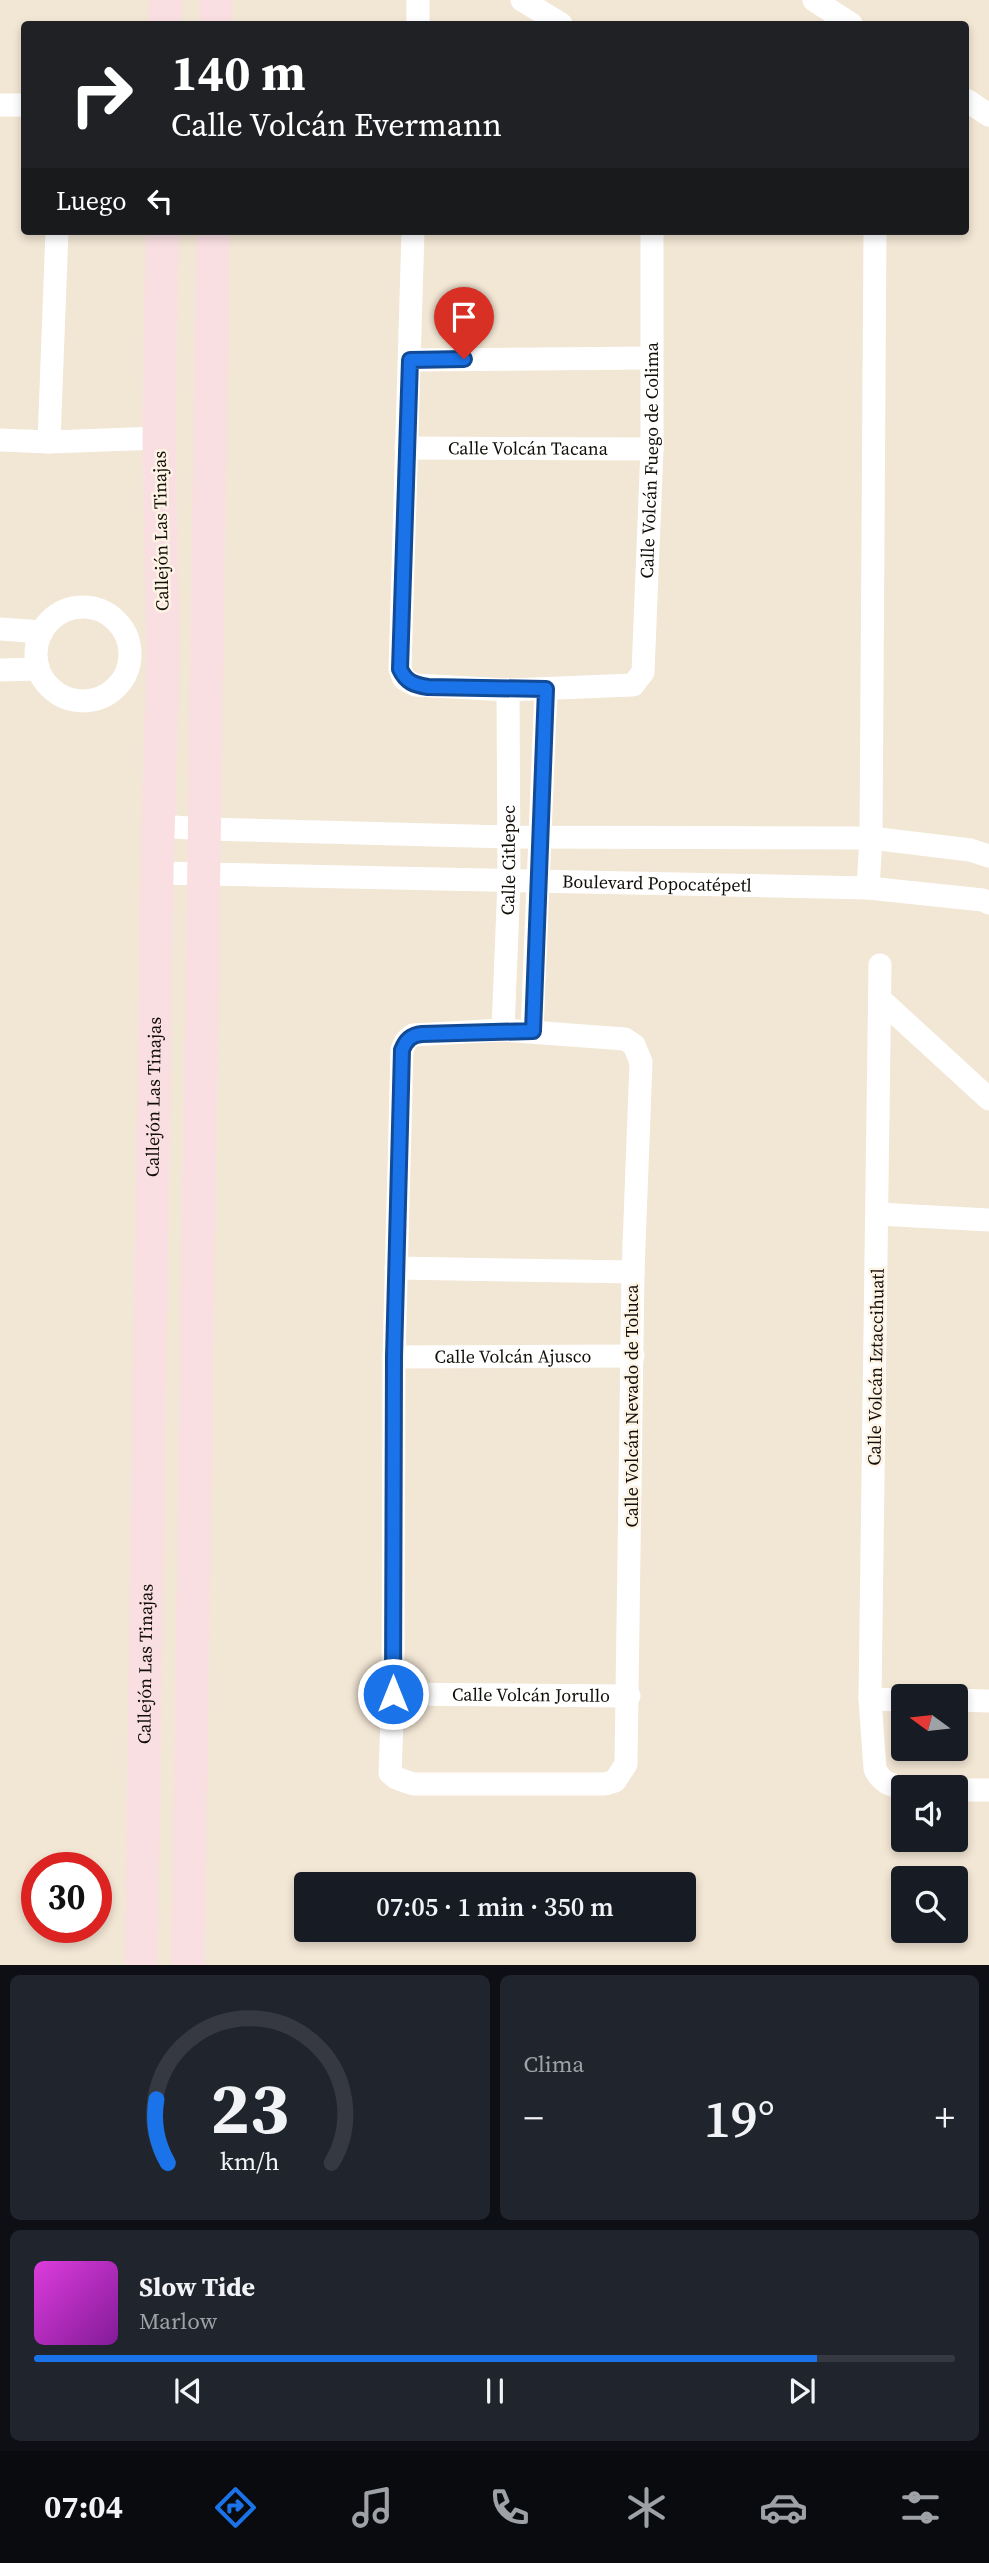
<!DOCTYPE html>
<html lang="es">
<meta charset="utf-8">
<style>
:root{--surface:#171b24;--page:#20242c;--text:#f1f3f6;--muted:#9ea1a6;--line:#363941;--accent:#1a73e8}
body{margin:0;font-family:"Source Serif 4",serif;background:var(--page);color:var(--text);height:100vh;display:flex;flex-direction:column;font-size:26px;white-space:nowrap}
*{box-sizing:border-box;margin:0}
p{font-size:23px;color:var(--muted)}
.icon{flex:none;width:38px;height:38px;fill:none;stroke:currentColor;stroke-width:2;stroke-linecap:round;stroke-linejoin:round}
.map{position:relative;height:1965px;overflow:hidden}
.drawer{display:flex;flex-direction:column;gap:10px;padding:10px;background:#0d0f14;flex:1}
.drawer>*{flex:none}
.guide{position:absolute;left:21px;top:21px;width:948px;height:214px;border-radius:7px;box-shadow:0 4px 10px #0003;background:#202124;color:#fff;overflow:hidden}
.needle{width:46px;rotate:285deg}
.tools{position:absolute;left:891px;top:1684px;display:grid;gap:14px}
.tools a{display:grid;place-items:center;width:77px;height:77px;border-radius:7px;background:var(--surface);box-shadow:0 4px 10px #0003;font-size:35px}
.speed{position:absolute;left:21px;top:1852px;display:flex;gap:14px;font-size:35px;font-weight:700;text-align:center}
.speed>*{display:grid;place-content:center;width:91px;height:91px;border-radius:50%;background:var(--surface);box-shadow:0 4px 10px #0003;line-height:1}
.speed .limit{border:10px solid #d22;background:#fff;color:#111}
.pin{position:absolute;display:grid;place-items:center;width:60px;height:60px;color:#fff;margin:-72px -30px;border-radius:50% 50% 50% 0;rotate:-45deg;box-shadow:0 0 7px #0007}
.pin .icon{rotate:45deg}
.me{position:absolute;width:77px;margin:-38px;rotate:0deg;stroke-linejoin:round;filter:drop-shadow(0 0 5px #0008)}
.turn{display:flex;align-items:center;gap:24px;height:147px;padding:0 35px;font-size:32px}
.turn .icon{width:91px;height:91px;stroke-width:2.5}
.turn b{display:block;font-size:49px;line-height:60px}
.then{display:flex;align-items:center;height:66px;padding:0 35px;background:#0003;gap:14px;font-size:26px}
.big{font-size:52px;font-weight:600;line-height:1.1}
.drawer .card{flex:1;display:flex;flex-direction:column;justify-content:center;gap:10px;min-width:0;padding:0 24px;border-radius:10px;background:var(--page)}
.drawer .dial{align-items:center;gap:0}
.dial svg{height:182px;overflow:visible;fill:none;stroke:var(--line);stroke-width:7;stroke-linecap:round;text-anchor:middle}
.dial text{fill:var(--text);stroke:none}
.song{display:flex;align-items:center;gap:21px}
.cover{width:84px;height:84px;border-radius:10px;background:linear-gradient(135deg,hsl(300 70% 55%),hsl(290 70% 35%))}
.played{height:7px;border-radius:4px;background:linear-gradient(90deg,var(--accent) 85%,var(--line) 85%)}
.keys{display:flex;justify-content:space-around;direction:ltr}
.heat{display:flex;justify-content:space-between;align-items:center;font-size:38px;direction:ltr}
.drawer .tiles{flex:1;display:grid;gap:10px;grid-template-columns:1fr 1fr}
.card:last-child{grid-column:span 2}
.trip{position:absolute;left:294px;top:1872px;width:402px;height:70px;border-radius:7px;background:var(--surface);box-shadow:0 4px 10px #0003;font-weight:600;line-height:70px;text-align:center}
.dock{display:flex;height:112px;justify-content:space-around;align-items:center;background:#090b0e;color:var(--muted)}
.dock .icon{width:49px;height:49px}
.dock .active{color:var(--accent)}
.dock b{font-size:32px;color:var(--text)}
.map>svg:first-child{display:block}
.lines{fill:none;stroke-linecap:round;stroke-linejoin:round}
.street{stroke:#fff;stroke-width:23}
.secondary{stroke:#f9dfe2;stroke-width:33}
.route-casing{stroke:#114b97;stroke-width:18}
.route{stroke:#1a73e8;stroke-width:12}
.labels{text-anchor:middle;stroke-width:5;stroke-linejoin:round;paint-order:stroke}
.street-label{font-size:18px;fill:#110d07;stroke:#fdf4e5}
</style>
<div class="map">
<svg width="989" height="1965" viewBox="0 0 989 1965">
<rect width="100%" height="100%" fill="#f2e6d4"/>
<g class="lines">
<!-- street -->
<g class="street">
<path d="M522,0L561,24"/>
<path d="M814,0L851,24"/>
<path d="M418,24V0"/>
<path d="M966,100L989,115"/>
<path d="M0,105H24"/>
<path id="s1" d="M413,231L400,669L404,679L415,685L508,690L633,685L643,672L652,449V231"/>
<path d="M410,360L651,358"/>
<path d="M0,440L49,442L159,438"/>
<path d="M49,442L57,231"/>
<path id="s2" d="M406,448L652,449"/>
<circle cx="83" cy="654" r="47"/>
<path d="M0,629L42,632"/>
<path d="M0,670L38,669"/>
<path d="M158,826L206,829L508,837L871,838L970,850L989,856"/>
<path id="s3" d="M157,873L868,888L983,900L989,903"/>
<path d="M868,888L871,838L875,231"/>
<path d="M880,965L870,1699L875,1769C881,1782 890,1785 903,1788"/>
<path d="M881,1000L989,1099"/>
<path d="M503,1030L625,1039L634,1045L641,1062L633,1272L626,1764L615,1781L605,1784H413L396,1778L390,1773L393,1694L394,1357L402,1050L406,1041L413,1035Z"/>
<path id="s4" d="M503,1030L509,881L508,690"/>
<path d="M532,1031L546,689"/>
<path d="M878,1214L989,1220"/>
<path d="M396,1268L633,1272"/>
<path id="s5" d="M394,1357L633,1356"/>
<path id="s6" d="M393,1694L629,1696"/>
<path d="M870,1699L903,1700"/>
<path d="M956,1700L989,1701"/>
<path d="M956,1790H989"/>
</g>
<!-- secondary -->
<g class="secondary">
<path d="M165,24L166,0"/>
<path d="M216,24V0"/>
<path id="s7" d="M141,1965L157,873L163,650L159,438L162,231"/>
<path d="M188,1965L213,231"/>
</g>
</g>
<g class="lines">
<defs>
<path id="route" d="M393,1694L394,1357L402,1050C406,1040 411,1035 422,1034L533,1031L546,689L428,687C414,685 406,682 400,669L410,360L464,359"/>
</defs>
<!-- route casing -->
<use href="#route" class="route-casing"/>
<!-- route -->
<use href="#route" class="route"/>
</g>
<g class="labels">
<!-- street labels -->
<g class="street-label">
<text dy="6" stroke="none"><textPath href="#s2" startOffset="122">Calle Volcán Tacana</textPath></text>
<text dy="6" stroke="none"><textPath href="#s1" startOffset="908">Calle Volcán Fuego de Colima</textPath></text>
<text transform="translate(161 531) rotate(-91)" y="6">Callejón Las Tinajas</text>
<text dy="6" stroke="none"><textPath href="#s4" startOffset="170">Calle Citlepec</textPath></text>
<text dy="6" stroke="none"><textPath href="#s3" startOffset="500">Boulevard Popocatépetl</textPath></text>
<text dy="6" stroke="none"><textPath href="#s7" startOffset="868">Callejón Las Tinajas</textPath></text>
<text dy="6" stroke="none"><textPath href="#s5" startOffset="119">Calle Volcán Ajusco</textPath></text>
<text transform="translate(876 1367) rotate(-89)" y="6">Calle Volcán Iztaccihuatl</text>
<text transform="translate(632 1406) rotate(-90)" y="6">Calle Volcán Nevado de Toluca</text>
<text dy="6" stroke="none"><textPath href="#s7" startOffset="301">Callejón Las Tinajas</textPath></text>
<text dy="6" stroke="none"><textPath href="#s6" startOffset="138">Calle Volcán Jorullo</textPath></text>
</g>
</g>
</svg>
<div class="tools">
<a><svg class="needle" viewBox="-14 -14 28 28"><path d="M0-13l5 13h-10z" fill="#e53935"/><path d="M0 13l5-13h-10z" fill="#9ea1a6"/></svg></a>
<a><svg class="icon" aria-label="sound" viewBox="0 0 24 24"><path d="M4 9h4l5-4v14l-5-4H4zM17 9q2 3 0 6"/></svg></a>
<a><svg class="icon" aria-label="search" viewBox="0 0 24 24"><circle cx="10" cy="10" r="6"/><path d="M15 15l6 6"/></svg></a>
</div>
<div class="speed"><div class="limit">30</div></div>
<div class="pin" style="left:464px;top:359px;background:#d93025"><svg class="icon" aria-label="arrive" viewBox="0 0 24 24"><path d="M6 21V4h12l-3 4 3 4H6"/></svg></div>
<svg class="me" style="left:393px;top:1694px" viewBox="-20 -20 40 40"><circle r="17" fill="#1a73e8" stroke="#fff" stroke-width="3"/><path d="M0-11L8 9 0 5-8 9z" fill="#fff"/></svg>
<div class="trip">07:05 · 1 min · 350 m</div>
<div class="guide">
<div class="turn"><svg class="icon" aria-label="right" viewBox="0 0 24 24"><path d="M7 20v-9h11M14 6l5 5-5 5"/></svg><div><b>140 m</b>Calle Volcán Evermann</div></div>
<div class="then">Luego<svg class="icon" aria-label="left" viewBox="0 0 24 24"><path d="M17 20v-9H6M10 6l-5 5 5 5"/></svg></div>
</div>
</div>
<section class="drawer">
<div class="tiles">
<div class="card dial"><svg viewBox="0 0 100 80">
<path d="M14 69A42 42 0 1 1 86 69"/>
<path d="M14 69A42 42 0 0 1 9 41" stroke="#1a73e8"/>
<text x="50" y="56" font-size="32" font-weight="700">23</text>
<text x="50" y="72" font-size="11">km/h</text>
</svg></div>
<div class="card"><p>Clima</p>
<div class="heat"><a>−</a><b class="big">19°</b><a>+</a></div>
</div>
<div class="card">
<div class="song"><i class="cover"></i><div><b>Slow Tide</b><p>Marlow</p></div></div>
<div class="played"></div>
<div class="keys"><svg class="icon" aria-label="previous" viewBox="0 0 24 24"><path d="M18 5L8 12l10 7zM5 5v14"/></svg><svg class="icon" aria-label="pause" viewBox="0 0 24 24"><path d="M8 5v14M16 5v14"/></svg><svg class="icon" aria-label="next" viewBox="0 0 24 24"><path d="M6 5l10 7-10 7zM19 5v14"/></svg></div>
</div>
</div>
</section>
<nav class="dock">
<b>07:04</b>
<svg class="icon active" aria-label="directions" viewBox="0 0 24 24"><path d="M12 3l9 9-9 9-9-9zM9 14v-3h6M13 9l2 2-2 2"/></svg>
<svg class="icon" aria-label="music" viewBox="0 0 24 24"><path d="M9 18V5l10-2v13"/><circle cx="6" cy="18" r="3"/><circle cx="16" cy="16" r="3"/></svg>
<svg class="icon" aria-label="phone" viewBox="0 0 24 24"><path d="M5 4h4l2 5-3 2q2 4 5 5l2-3 5 2v4C11 20 4 13 5 4z"/></svg>
<svg class="icon" aria-label="climate" viewBox="0 0 24 24"><path d="M12 3v18M4 7l16 10M4 17L20 7"/></svg>
<svg class="icon" aria-label="car" viewBox="0 0 24 24"><path d="M5 17H2v-5l4-1 3-4h7l3 4 3 1v5h-3M9 17h6M6 11h13"/><circle cx="7" cy="17" r="2"/><circle cx="17" cy="17" r="2"/></svg>
<svg class="icon" aria-label="filters" viewBox="0 0 24 24"><path d="M4 7h16M4 17h16"/><circle cx="9" cy="7" r="2"/><circle cx="15" cy="17" r="2"/></svg>
</nav>
